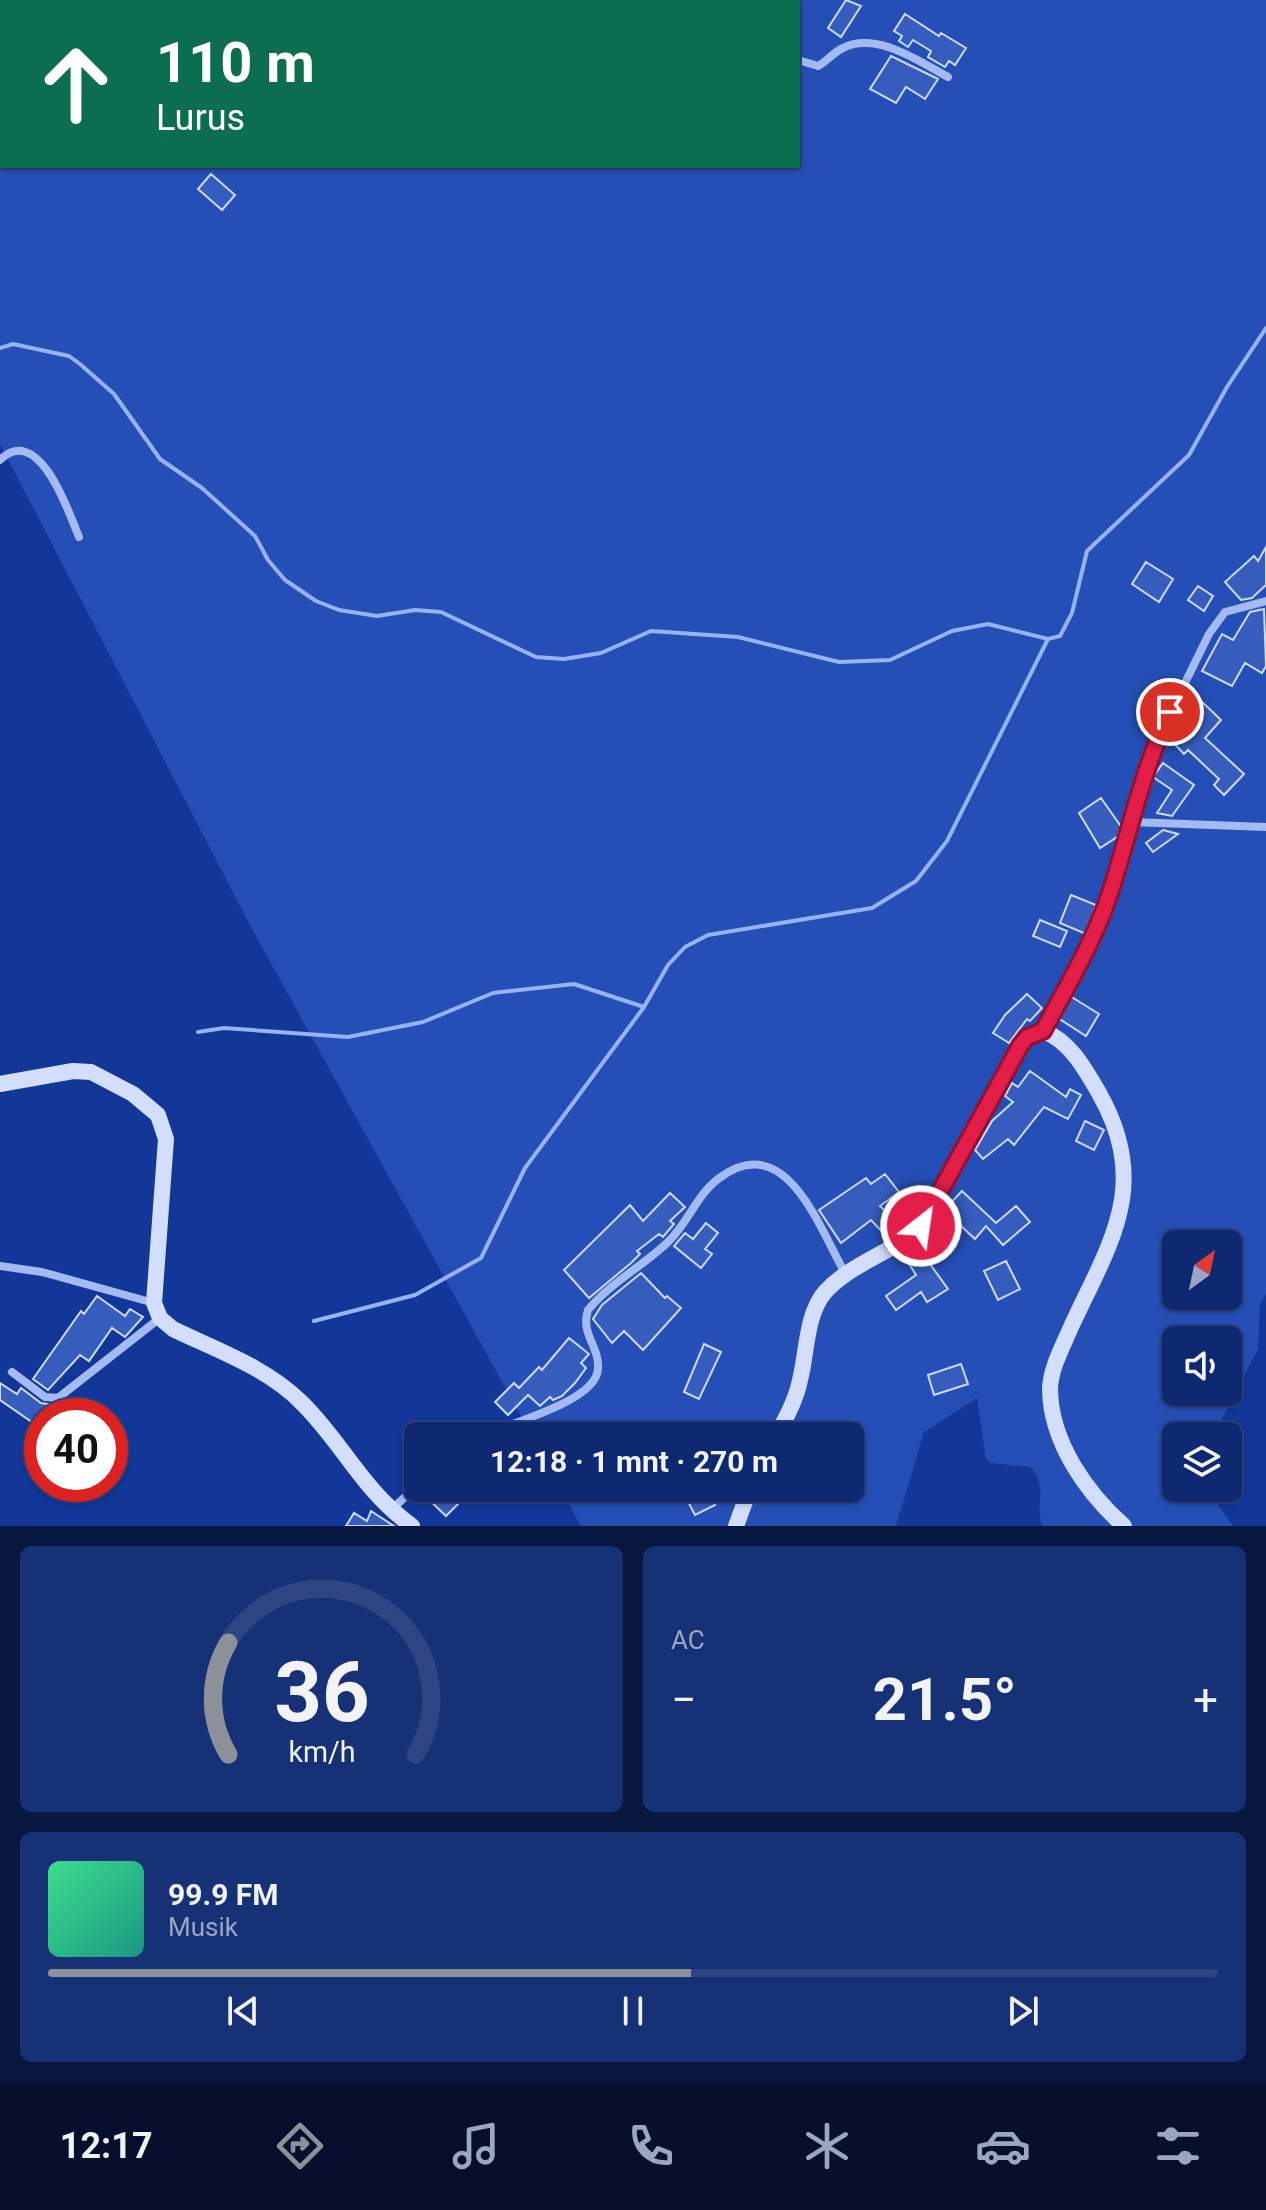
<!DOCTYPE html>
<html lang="id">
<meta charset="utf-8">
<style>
:root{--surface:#0e2972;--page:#173177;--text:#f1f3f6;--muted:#9ba6c4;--line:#2e4584;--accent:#8c9099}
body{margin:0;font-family:Roboto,sans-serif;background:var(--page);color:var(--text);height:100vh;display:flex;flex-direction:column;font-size:30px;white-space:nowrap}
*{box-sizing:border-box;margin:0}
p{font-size:26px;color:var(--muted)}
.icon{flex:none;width:44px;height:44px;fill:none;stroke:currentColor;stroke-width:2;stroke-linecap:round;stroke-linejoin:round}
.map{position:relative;height:1526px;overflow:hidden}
.side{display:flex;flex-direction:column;gap:20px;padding:20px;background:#08173f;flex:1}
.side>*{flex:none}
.guide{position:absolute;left:0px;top:0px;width:800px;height:168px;box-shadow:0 2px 6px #0004,0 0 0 2px var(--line);background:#0b6e4f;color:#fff;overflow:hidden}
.needle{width:52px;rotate:33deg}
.buttons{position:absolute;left:1162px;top:1230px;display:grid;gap:16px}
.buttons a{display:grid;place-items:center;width:80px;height:80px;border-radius:12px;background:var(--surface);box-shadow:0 2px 6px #0004,0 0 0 2px var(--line);font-size:40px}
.speed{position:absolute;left:24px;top:1398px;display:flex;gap:16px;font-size:40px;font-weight:700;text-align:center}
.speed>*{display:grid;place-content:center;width:104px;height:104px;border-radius:50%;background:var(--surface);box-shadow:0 2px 6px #0004,0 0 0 2px var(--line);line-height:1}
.speed .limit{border:12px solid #d22;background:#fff;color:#111}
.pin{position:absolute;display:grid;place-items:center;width:68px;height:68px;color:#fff;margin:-34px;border:4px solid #fff;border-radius:50%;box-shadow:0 2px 8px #0007}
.me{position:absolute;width:88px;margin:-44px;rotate:30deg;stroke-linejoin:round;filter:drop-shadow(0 0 6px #0008)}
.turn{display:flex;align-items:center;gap:28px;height:168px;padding:0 24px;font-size:36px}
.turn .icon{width:104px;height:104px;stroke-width:2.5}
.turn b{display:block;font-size:56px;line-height:68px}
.big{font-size:60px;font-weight:700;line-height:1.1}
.side .tile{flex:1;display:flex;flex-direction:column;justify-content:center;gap:12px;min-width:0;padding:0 28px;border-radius:12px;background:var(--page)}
.side .dial{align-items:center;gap:0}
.dial svg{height:208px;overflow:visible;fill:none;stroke:var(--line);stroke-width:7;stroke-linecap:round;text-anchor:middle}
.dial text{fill:var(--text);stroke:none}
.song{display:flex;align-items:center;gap:24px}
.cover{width:96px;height:96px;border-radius:12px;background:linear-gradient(135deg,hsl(150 70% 55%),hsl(170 70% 35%))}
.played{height:8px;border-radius:4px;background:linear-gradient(90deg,var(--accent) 55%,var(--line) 55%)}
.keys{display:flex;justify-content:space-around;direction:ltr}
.heat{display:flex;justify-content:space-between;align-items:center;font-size:44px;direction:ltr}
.side .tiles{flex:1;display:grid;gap:20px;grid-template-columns:1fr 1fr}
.tile:last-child{grid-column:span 2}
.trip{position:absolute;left:404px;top:1422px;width:460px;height:80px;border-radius:12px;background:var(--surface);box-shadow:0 2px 6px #0004,0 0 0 2px var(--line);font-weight:700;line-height:80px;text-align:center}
.dock{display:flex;height:128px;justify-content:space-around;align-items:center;background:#06102e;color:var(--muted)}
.dock .icon{width:56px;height:56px}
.dock .on{color:var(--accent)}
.dock b{font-size:36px;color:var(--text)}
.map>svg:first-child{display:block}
.green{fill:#254fb6;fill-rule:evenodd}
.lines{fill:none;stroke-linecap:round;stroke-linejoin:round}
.stream{stroke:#95b3f7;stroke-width:4}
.building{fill:#365dbe;stroke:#cbdafd;stroke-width:2}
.street{stroke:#a3baf3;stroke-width:8}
.secondary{stroke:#d3defd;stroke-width:16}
.route-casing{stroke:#92132f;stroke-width:20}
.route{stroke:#e11d48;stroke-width:14}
</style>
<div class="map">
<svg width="1266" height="1526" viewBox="0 0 1266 1526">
<rect width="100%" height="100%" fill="#123798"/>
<!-- green -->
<path class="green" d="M0,0H1266V1294L1260,1305L1258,1349L1213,1436H1176V1488H1207L1233,1526H1042C1035,1505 1048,1487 1031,1467L991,1463L986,1459L977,1398L924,1432L896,1526H581L560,1488H850V1436H532L252,929L0,444ZM2,2H798V166H2ZM1176,1244H1228V1296H1176ZM1176,1340H1228V1392H1176Z"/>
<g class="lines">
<!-- stream -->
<path class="stream" d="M0,348L13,344L69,356L80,364L114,394L160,459L202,488L255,536L268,560L285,580L316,601L339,610L377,616L415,610L441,612L536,657L564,659L601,653L651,631L738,637L839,662L890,660L952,631L988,624L1048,639L1060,636L1072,613L1087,551L1189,455L1227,387L1266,328
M198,1032L224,1028L348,1037L423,1022L493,993L574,984L644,1007
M314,1321L415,1295L481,1258L525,1168L644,1007L668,965L685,947L708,935L872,908L916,881L947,841L1048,639"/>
</g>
<!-- building -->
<path class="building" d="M846,0L861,6L841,37L828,28Z
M905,14L939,36L941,33L966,48L955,65L949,61L945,67L928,57L931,51L913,40L908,47L899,41L902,36L894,31Z
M891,56L938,79L925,99L906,87L896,103L870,89Z
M211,174L235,195L222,210L198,189Z
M1266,547V585L1252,598L1241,600L1225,582L1254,556L1258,561Z
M1146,562L1173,579L1159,602L1132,584Z
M1198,586L1213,596L1204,611L1188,600Z
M1264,609L1266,666L1262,673L1245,663L1232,686L1202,671L1222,634L1233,640L1250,612Z
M1196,696L1221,720L1205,738L1244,774L1224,795L1214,785L1219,779L1188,750L1184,754L1167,736L1179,724L1176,718Z
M1163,763L1194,785L1172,816L1157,813L1172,790L1153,777Z
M1101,798L1122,828L1120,835L1100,848L1079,813Z
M1163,830L1178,834L1153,852L1146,843Z
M1071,895L1096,905L1086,934L1060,923Z
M1040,920L1067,931L1060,947L1033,936Z
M1027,994L1042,1008L1030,1021L1027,1019L1009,1043L993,1033L1005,1015Z
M1070,996L1099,1014L1086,1036L1058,1018Z
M1030,1071L1066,1097L1070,1089L1081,1095L1068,1119L1044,1107L1014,1145L1008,1139L983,1159L975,1150L992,1121L1013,1102L1005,1096L1012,1083L1018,1087Z
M1085,1121L1104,1130L1094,1150L1076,1141Z
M885,1174L899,1192L880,1206L902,1227L887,1237L871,1220L841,1243L819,1210L866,1178L871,1184Z
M962,1191L996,1223L1016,1206L1030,1222L1003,1245L986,1226L975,1239L944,1210Z
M670,1193L685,1207L670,1221L674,1224L663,1237L659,1234L637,1251L640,1254L631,1263L589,1298L564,1270L630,1205L643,1221Z
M706,1223L718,1233L705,1249L712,1254L701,1268L674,1246L685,1233L693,1239Z
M922,1253L948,1289L927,1302L921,1292L896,1310L886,1296L916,1275L908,1262Z
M1006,1261L1020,1289L998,1300L984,1271Z
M641,1273L665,1298L667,1296L681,1308L643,1350L624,1331L612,1343L593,1319L602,1305Z
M97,1296L125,1316L130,1309L143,1317L125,1337L112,1328L89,1361L80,1355L48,1390L33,1379L81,1311L84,1314Z
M569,1338L589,1354L581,1363L586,1368L575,1383L562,1396L553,1400L550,1397L540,1406L528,1395L508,1415L495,1402L514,1383L519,1388L539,1367L542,1370Z
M704,1344L721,1352L699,1399L684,1392Z
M961,1364L968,1384L934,1395L928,1375Z
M0,1383L17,1394L21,1388L41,1403L54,1405L69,1416H42V1429L0,1400Z
M428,1488H474L446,1516L423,1494Z
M700,1488H717L711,1497L715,1505L695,1515L685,1496Z
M371,1511L394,1526H346L354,1513L367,1521Z"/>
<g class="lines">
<!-- street -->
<path class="street" d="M699,0L703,2
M327,2V0
M0,34L2,35
M798,60L818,66C827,61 834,52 843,48C877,31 920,62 948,77
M0,460C39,422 69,513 79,537
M1131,822L1266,827
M1043,1031L1098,926L1158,738L1209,634L1225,612L1266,601
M0,1266L42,1272L154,1303
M12,1372L45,1397L58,1398L160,1318
M483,1436C508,1423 596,1402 598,1369C600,1347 580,1334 588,1310C610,1283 643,1266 668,1242C687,1224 697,1195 718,1179C786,1127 819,1228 846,1275
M391,1510L418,1485"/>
<!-- secondary -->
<path class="secondary" d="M0,1084L73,1071L91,1072L133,1094L158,1115L166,1139L154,1303L160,1318L173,1329C216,1350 266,1367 301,1402C343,1443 361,1489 412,1526
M776,1436C786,1418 796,1400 800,1380C807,1353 806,1314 825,1292C851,1263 893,1253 921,1226L1020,1046L1027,1037L1043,1031C1070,1041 1085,1069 1099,1093C1151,1185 1111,1241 1071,1327C1063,1346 1050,1369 1050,1390C1051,1443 1087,1493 1124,1526
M736,1526L750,1488"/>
</g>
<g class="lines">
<defs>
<path id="route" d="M921,1226L1020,1046L1027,1037L1043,1031C1067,986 1094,942 1110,893C1130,832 1142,770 1170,712"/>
</defs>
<!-- route casing -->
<use href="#route" class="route-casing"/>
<!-- route -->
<use href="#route" class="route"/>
</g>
</svg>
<div class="buttons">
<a><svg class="needle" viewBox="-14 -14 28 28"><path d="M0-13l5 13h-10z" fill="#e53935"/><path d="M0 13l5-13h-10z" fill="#9ba6c4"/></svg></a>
<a><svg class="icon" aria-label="sound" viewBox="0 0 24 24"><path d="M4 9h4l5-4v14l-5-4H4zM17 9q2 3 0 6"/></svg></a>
<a><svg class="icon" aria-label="layers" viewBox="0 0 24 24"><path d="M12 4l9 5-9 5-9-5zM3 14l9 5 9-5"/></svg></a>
</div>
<div class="speed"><div class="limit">40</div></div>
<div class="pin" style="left:1170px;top:712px;background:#d93025"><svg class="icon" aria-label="arrive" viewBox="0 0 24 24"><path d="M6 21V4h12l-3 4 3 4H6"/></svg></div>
<svg class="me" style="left:921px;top:1226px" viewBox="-20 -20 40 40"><circle r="17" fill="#e11d48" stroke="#fff" stroke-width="3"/><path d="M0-11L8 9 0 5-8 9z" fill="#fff"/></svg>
<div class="trip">12:18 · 1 mnt · 270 m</div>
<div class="guide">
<div class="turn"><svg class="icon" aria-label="ahead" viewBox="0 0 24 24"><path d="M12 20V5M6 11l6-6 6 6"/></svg><div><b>110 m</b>Lurus</div></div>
</div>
</div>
<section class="side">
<div class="tiles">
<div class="tile dial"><svg viewBox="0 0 100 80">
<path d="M14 69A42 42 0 1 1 86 69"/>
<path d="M14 69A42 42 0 0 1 14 26" stroke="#8c9099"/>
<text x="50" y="56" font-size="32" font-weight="700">36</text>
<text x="50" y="72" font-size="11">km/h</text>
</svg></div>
<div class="tile"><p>AC</p>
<div class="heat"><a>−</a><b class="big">21.5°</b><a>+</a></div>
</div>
<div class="tile">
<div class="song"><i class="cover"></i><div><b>99.9 FM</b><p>Musik</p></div></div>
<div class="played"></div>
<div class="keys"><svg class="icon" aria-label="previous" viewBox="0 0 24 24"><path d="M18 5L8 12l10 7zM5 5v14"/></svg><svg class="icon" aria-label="pause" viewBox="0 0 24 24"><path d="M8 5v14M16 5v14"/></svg><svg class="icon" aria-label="next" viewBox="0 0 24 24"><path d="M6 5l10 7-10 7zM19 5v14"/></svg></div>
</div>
</div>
</section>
<nav class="dock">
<b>12:17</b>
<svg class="icon on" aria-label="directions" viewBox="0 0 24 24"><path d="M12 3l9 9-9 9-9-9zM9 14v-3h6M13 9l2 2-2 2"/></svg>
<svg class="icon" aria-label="music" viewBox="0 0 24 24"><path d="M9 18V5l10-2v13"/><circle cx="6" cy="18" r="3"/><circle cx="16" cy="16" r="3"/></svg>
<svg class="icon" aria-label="phone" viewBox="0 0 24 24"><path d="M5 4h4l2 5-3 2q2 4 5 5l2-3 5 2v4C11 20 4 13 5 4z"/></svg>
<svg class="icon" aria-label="climate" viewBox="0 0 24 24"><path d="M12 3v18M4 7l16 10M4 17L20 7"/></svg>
<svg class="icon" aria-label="car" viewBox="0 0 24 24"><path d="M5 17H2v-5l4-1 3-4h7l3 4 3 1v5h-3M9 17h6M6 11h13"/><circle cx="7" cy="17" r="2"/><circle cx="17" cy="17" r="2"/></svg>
<svg class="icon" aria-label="filters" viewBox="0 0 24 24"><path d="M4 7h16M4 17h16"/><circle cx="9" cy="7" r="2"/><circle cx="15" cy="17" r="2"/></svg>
</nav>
